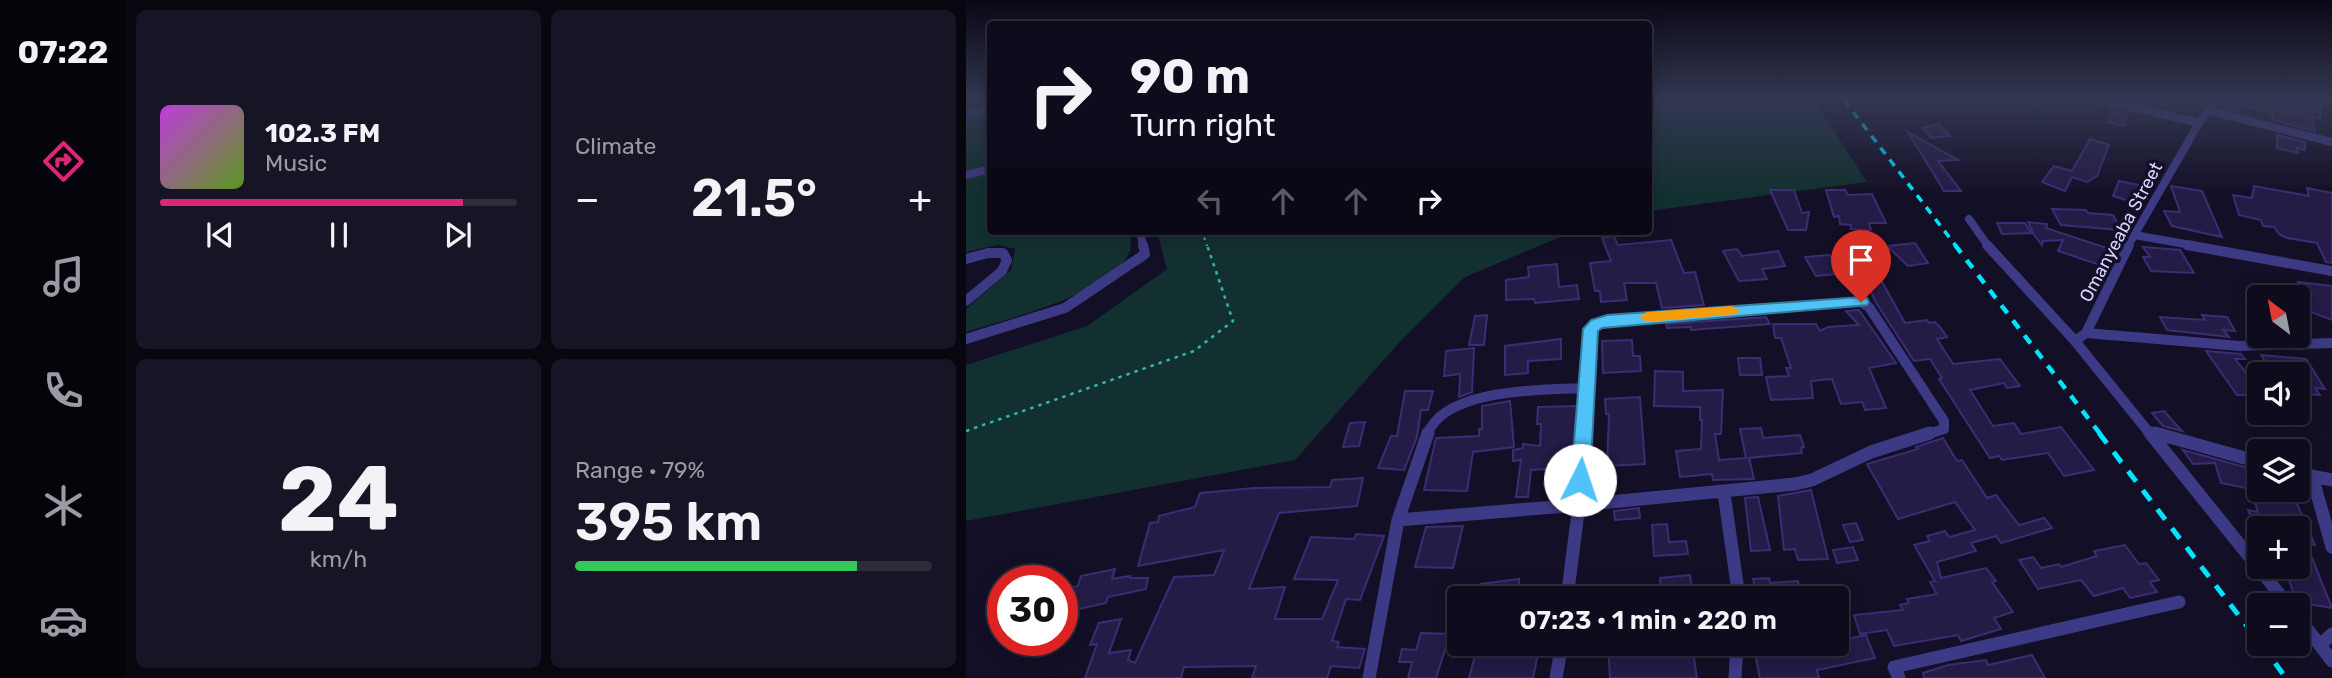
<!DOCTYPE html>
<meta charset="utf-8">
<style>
:root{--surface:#0e0b1c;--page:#171425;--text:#f1f3f6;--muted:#9b9ba3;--line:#2e2b3b;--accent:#db2777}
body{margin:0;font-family:Rubik,sans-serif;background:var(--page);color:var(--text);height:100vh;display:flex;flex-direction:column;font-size:26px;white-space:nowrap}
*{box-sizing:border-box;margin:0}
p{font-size:23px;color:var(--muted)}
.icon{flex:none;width:38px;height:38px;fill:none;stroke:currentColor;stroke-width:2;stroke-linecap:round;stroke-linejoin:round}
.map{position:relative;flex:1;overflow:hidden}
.details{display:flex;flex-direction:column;gap:10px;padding:10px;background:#08060f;width:840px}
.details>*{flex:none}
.banner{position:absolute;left:21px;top:21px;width:665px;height:214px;border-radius:7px;box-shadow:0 4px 18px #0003,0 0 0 2px var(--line);background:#0e0b1c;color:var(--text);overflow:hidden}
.needle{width:46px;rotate:328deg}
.controls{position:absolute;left:1281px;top:285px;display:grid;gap:14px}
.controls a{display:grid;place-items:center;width:63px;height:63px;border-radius:7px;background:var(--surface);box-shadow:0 4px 18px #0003,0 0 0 2px var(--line);font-size:35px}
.speed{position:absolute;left:21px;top:565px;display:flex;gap:14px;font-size:35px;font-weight:700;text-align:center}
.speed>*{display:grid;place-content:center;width:91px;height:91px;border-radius:50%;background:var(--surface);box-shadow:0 4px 18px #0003,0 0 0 2px var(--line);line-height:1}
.speed .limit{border:10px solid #d22;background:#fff;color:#111}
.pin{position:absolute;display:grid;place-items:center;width:60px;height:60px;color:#fff;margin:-72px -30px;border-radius:50% 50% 50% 0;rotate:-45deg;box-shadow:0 0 7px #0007}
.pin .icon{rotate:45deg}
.me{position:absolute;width:77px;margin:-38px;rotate:4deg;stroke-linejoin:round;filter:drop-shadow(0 0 5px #0008)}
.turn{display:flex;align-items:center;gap:24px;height:147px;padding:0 28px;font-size:32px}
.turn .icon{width:91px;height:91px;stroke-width:2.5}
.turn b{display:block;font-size:49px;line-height:60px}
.lanes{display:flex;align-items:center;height:66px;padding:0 28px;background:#0003;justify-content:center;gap:35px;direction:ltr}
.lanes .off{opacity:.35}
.big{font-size:52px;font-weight:600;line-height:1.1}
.details .tile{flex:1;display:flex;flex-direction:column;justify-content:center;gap:10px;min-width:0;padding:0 24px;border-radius:10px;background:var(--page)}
.details .dial{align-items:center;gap:0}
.dial b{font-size:91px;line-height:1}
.song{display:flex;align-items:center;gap:21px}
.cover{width:84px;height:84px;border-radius:10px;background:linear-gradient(135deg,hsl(290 70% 55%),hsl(90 70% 35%))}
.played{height:7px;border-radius:4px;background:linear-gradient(90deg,var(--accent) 85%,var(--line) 85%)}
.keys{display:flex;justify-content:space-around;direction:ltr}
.heat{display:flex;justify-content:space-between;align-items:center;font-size:38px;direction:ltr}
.charge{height:10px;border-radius:5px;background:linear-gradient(90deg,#34c759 79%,var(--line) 0)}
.details .tiles{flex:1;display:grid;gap:10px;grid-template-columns:repeat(2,1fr)}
.trip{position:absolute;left:481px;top:586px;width:402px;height:70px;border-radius:7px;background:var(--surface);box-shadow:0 4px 18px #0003,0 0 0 2px var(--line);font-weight:600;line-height:70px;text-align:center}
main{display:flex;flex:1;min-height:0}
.tab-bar{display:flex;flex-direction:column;width:126px;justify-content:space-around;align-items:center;background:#06040b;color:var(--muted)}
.tab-bar .icon{width:49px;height:49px}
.tab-bar .active{color:var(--accent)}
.tab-bar b{font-size:32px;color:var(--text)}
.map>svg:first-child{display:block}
.green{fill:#12302f}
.building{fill:#241b47;stroke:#3b2d73;stroke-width:2}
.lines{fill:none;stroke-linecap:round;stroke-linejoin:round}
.path-far1{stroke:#2fb8b0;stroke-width:2;stroke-dasharray:2.5 4.5;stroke-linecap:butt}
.path{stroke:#2fb8b0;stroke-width:2.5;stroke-dasharray:3.5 5;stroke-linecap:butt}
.street-far2{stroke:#3d3a85;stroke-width:8}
.street-far1{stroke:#3d3a85;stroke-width:10}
.street{stroke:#3d3a85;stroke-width:13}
.rail-far2{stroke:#00e5ff;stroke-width:3.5;stroke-dasharray:8 7;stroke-linecap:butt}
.rail-far1{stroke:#00e5ff;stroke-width:4.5;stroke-dasharray:10 9;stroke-linecap:butt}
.rail{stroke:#00e5ff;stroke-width:5;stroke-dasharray:13 11;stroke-linecap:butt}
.route{fill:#4fc3f7;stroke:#337fa1;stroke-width:2}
.slow{fill:#f59e0b}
.labels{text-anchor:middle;stroke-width:7;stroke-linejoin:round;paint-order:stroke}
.street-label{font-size:18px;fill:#d9d4ff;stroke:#130f26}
</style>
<main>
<nav class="tab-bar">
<b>07:22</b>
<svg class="icon active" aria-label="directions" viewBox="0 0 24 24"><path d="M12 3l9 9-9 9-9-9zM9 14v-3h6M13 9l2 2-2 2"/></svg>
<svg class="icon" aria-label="music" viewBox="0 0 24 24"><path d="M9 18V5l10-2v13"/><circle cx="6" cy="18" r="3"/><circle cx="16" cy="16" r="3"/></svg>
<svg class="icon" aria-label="phone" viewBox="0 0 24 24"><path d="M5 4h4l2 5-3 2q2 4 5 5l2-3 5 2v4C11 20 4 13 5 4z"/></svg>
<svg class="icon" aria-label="climate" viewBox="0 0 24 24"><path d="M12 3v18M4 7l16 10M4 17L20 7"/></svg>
<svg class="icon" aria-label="car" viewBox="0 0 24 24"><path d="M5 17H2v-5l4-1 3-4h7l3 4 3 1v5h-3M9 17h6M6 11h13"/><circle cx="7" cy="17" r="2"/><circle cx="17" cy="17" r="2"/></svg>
</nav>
<section class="details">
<div class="tiles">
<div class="tile">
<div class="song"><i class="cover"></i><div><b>102.3 FM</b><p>Music</p></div></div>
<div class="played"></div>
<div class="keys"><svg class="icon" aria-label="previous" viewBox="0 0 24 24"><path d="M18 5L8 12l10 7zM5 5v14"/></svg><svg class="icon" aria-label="pause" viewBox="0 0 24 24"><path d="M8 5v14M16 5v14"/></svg><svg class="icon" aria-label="next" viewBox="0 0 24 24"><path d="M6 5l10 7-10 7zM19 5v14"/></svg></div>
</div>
<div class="tile"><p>Climate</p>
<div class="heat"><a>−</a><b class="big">21.5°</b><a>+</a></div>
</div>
<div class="tile dial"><b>24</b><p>km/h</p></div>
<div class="tile"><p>Range · 79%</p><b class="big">395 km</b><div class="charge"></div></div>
</div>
</section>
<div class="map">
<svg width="1366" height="678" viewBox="0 0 1366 678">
<rect width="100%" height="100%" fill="#130f26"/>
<!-- green -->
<path class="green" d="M682,100H848L901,182L683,211Z
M24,112V167L0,173V117Z
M24,172V231H164C164,237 166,247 163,253C144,294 41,319 0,332V309L45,270L49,249L32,245L0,252V179Z
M191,231H609L499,277L431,345L329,460L0,521V365L121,326L201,269Z"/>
<!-- building -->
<path class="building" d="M1264,100H1333L1355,105L1354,119L1345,116L1349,131L1306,120L1307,113L1274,105L1270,111L1259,108Z
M1146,109L1159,112L1158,114L1161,115L1158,126L1142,122Z
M973,124L984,136L965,138L957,128Z
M942,132L992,160L972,161L995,191H978Z
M1311,135L1339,142V150L1331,148L1332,153L1311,148Z
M1124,139L1143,145L1131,176L1121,182L1106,177L1099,191L1076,182L1088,166L1106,171Z
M1153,181L1173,185L1167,202L1147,196Z
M1205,186L1236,191L1256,237L1206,226L1198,211L1214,212Z
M1288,186L1343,196L1341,188L1366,193V263L1360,262L1351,243L1321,238L1313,234L1308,227L1297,226L1295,220L1273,215L1267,195L1286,198Z
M804,190H828L836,213L843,212L840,230H822Z
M860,190H879L882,195L906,194L920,223H903L905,230L885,229V225L874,224L873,216L868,217Z
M1086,209L1120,210L1122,213L1147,215L1155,230L1095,225Z
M1062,222L1081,224L1080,228L1141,248L1134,265L1092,251L1097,240L1077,241L1076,245L1068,235Z
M1031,223H1059L1065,233L1036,234Z
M648,236L652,245L705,240L718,273L729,272L738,305L696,308L690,283H658L661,300L635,302L634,291H629L624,263L645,261L636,238Z
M949,243L962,263L942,266L921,246Z
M1177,247L1214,250L1228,273L1185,271L1177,257H1184Z
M771,249L776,256L812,251L819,266L796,269L801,279L773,281L757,251Z
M863,255L868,260L870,274L850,276L839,257Z
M591,264L593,287L611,285L613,299L569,303L568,299L540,300V280L563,277L562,267Z
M911,273L939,323L961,320L963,323L969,322L974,327L981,337L971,339L987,364L1034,359L1054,386L1041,388L1038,383L1004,390L1027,426L1048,423L1055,434L1095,427L1128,470L1098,476L1082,453L1036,460L1033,456L1024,458L973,379L976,378L964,359L948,361L909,301L898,276Z
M1332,282L1366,286V320L1332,307Z
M893,310L930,363L903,368L920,408L899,410L896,402L875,404L866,379L845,381L847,398L805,400L800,377L823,376L820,368H825L815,338H809L807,324H850L854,331L862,327L893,325L880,311Z
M521,315L518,345H503L509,316Z
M1236,315L1261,317L1269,331L1257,330L1263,337L1201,330L1194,317L1239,320Z
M800,317L804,324L725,330V327L701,328L700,324Z
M595,339V359L562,361V373L539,375V346Z
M666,340L667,356H674L675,371L637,373L636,341Z
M508,348L506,392L493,397L494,374L478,376L480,351Z
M1240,351L1275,354L1279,359H1269L1293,389V395H1271Z
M1295,355L1340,359L1359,389L1349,388L1354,395L1332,393V374L1306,372Z
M772,358H794L796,375H774Z
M689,371L717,372V391L757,390L755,434H749L753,460L780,458L774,429L795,428L797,438L834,435L838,447L835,448L836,453L783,458L788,479L747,480L746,474L714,477L710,451L735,449L736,420H734V407L688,406Z
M439,391H467L462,410H455L451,437L438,470L412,468L425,436H431Z
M674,397L679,464L641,466L643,414H640L639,399Z
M544,401L548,447L507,452L501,491L458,490L470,438L513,436V429H516V406Z
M612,406L606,467L565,470L562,497H550L555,460L547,461V450L557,448V444L574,446L575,424H571L572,407Z
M1198,411L1216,431L1197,426L1186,413Z
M399,422L393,446L377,447L384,423Z
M977,438L991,461L996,460L1021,498L1030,495L1053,525L1078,518L1086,528L1035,543L1030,536L1005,543L1010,551L971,562L975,578L1020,568L1030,581L1026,582L1047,612L1028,618L1035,629L995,641L992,635L928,646L921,630L894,634L888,615L937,610L934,605L943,603L941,599L971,594L964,582L969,581L948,545L964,541L961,536L979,531L983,537L1009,530L989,502L932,519L901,464L952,449L950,447Z
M1217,450L1293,471V490H1325L1349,545L1340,543L1366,608L1331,602L1318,567H1332V528H1290L1282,510L1292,512L1285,490H1290L1255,483L1249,463L1227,464Z
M397,478L391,506L313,513L283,589L319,587L309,619H356L372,580L328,579L345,537L388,539L390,534L418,536L394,600L380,599L366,641L373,642L371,647L399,649L393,668L365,666L361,678H286L290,666L218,667L215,678H119L131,644L124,645L133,623L155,619L143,653L165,650L162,660L169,663L208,577L248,575L258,550L172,566L184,523L192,522L193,516L229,507L234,493L288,488L364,487L366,480Z
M845,490L862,559L832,560L829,549L818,550L812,496Z
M792,497L804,550L785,551L779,498Z
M673,508L674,518L649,520L648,511Z
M890,523L897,540L884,542L877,525Z
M701,524L703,542L720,541L722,554L688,556L686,525Z
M497,526L487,568L449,567L460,527Z
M1159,545L1173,564L1180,563L1193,580L1184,582L1191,592L1164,598L1157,588L1128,596L1115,580L1072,589L1053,560L1067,557L1075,568L1093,564L1095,567L1131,556L1128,551Z
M887,547L892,560L871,563L867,550Z
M149,569L146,579L164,576V578H182L180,589L142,597L140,603L96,613L104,588L112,586L115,576Z
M724,575L727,598H696L694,578Z
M803,578L804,583L832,581L836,598L791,597L787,579Z
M553,579V598H514L515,584Z
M455,633L484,634L470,678H442L446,662H433L436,649L450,650Z
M900,635L909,658L851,670L853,678H794L787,644H872V641Z
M512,644H574L567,678H503Z
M642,644H687L690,656L727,651L731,678H644Z
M1066,655L1079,678H958L957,673L982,665L1020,660L1022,665Z"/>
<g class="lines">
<!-- path-far1 -->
<path class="path-far1" d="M236,231L241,246"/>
<!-- path -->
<path class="path" d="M0,431L228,351L267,321L241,245"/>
<!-- street-far2 -->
<path class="street-far2" d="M1138,100L1233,123
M1244,111L1366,142
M0,114L24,109
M0,175L24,169
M1003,219L1022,246
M174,231L177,246
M1168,235L1231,246
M1162,246L1233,123L1251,100"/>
<!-- street-far1 -->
<path class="street-far1" d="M1021,245L1109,341L1185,435
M1221,245L1366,271
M0,259L22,253H37L41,260L36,271L0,301
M1120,333L1274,346L1366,343
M0,339L99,308L179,254L177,245
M1109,341L1120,333L1163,245
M1184,432L1195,435
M461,435C478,387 580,390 621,388
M618,435L625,329L641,320L895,302L903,307L978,421V429L959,435"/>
<!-- street -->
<path class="street" d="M1184,433L1323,606
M1189,433L1293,462
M1332,472L1346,476
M1366,480L1346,476L1366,547
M758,493L773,598
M613,505L618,433
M613,505L829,484L846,480L905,452L964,433
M432,520L613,505
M601,598L613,505
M1332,617L1366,661
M1354,645L1366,634
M403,678L432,520L462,433
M590,678L596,644
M769,678L771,644
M933,678L928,667L1213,602"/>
<!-- rail-far2 -->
<path class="rail-far2" d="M878,100L990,246"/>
<!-- rail-far1 -->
<path class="rail-far1" d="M989,245L1135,435"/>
<!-- rail -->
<path class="rail" d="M1133,433L1293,642
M1295,644L1320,678"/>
</g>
<!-- sky -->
<linearGradient id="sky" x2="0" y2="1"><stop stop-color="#0a0815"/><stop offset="0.51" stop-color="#333752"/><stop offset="1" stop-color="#333752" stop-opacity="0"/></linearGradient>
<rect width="1366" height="195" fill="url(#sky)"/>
<!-- route -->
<path class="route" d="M895,297L901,298L903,302L901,305L636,328L632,331L624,480L621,485L614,488L608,485L605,480L617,329L625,320L641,315Z"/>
<!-- slow -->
<path class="slow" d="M766,306L774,311L771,314L681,322L673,317L681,312Z"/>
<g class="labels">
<!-- street labels -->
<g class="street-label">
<text transform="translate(1155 232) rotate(-62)" y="6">Omanyeaba Street</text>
</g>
</g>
</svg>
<div class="controls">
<a><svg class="needle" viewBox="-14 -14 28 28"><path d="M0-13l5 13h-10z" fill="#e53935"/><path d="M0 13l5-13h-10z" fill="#9b9ba3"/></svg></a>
<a><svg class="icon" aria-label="sound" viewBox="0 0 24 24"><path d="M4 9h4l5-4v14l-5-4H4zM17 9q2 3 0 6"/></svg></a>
<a><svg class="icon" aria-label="layers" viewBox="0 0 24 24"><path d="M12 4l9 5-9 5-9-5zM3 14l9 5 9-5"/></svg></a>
<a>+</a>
<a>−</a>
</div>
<div class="speed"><div class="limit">30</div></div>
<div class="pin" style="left:895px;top:302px;background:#d93025"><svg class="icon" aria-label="arrive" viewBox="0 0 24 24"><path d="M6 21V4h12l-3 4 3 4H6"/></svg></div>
<svg class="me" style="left:614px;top:480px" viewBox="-20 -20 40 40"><circle r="19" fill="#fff"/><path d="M0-13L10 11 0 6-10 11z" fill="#4fc3f7"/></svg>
<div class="trip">07:23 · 1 min · 220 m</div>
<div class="banner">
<div class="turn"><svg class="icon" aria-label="right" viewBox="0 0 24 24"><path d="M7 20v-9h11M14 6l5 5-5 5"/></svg><div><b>90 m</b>Turn right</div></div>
<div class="lanes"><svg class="icon off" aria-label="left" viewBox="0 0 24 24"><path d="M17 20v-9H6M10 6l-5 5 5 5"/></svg><svg class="icon off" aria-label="ahead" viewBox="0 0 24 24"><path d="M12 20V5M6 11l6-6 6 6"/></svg><svg class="icon off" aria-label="ahead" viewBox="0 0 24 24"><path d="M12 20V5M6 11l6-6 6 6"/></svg><svg class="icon" aria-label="right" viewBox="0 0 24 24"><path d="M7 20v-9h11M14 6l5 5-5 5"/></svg></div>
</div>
</div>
</main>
